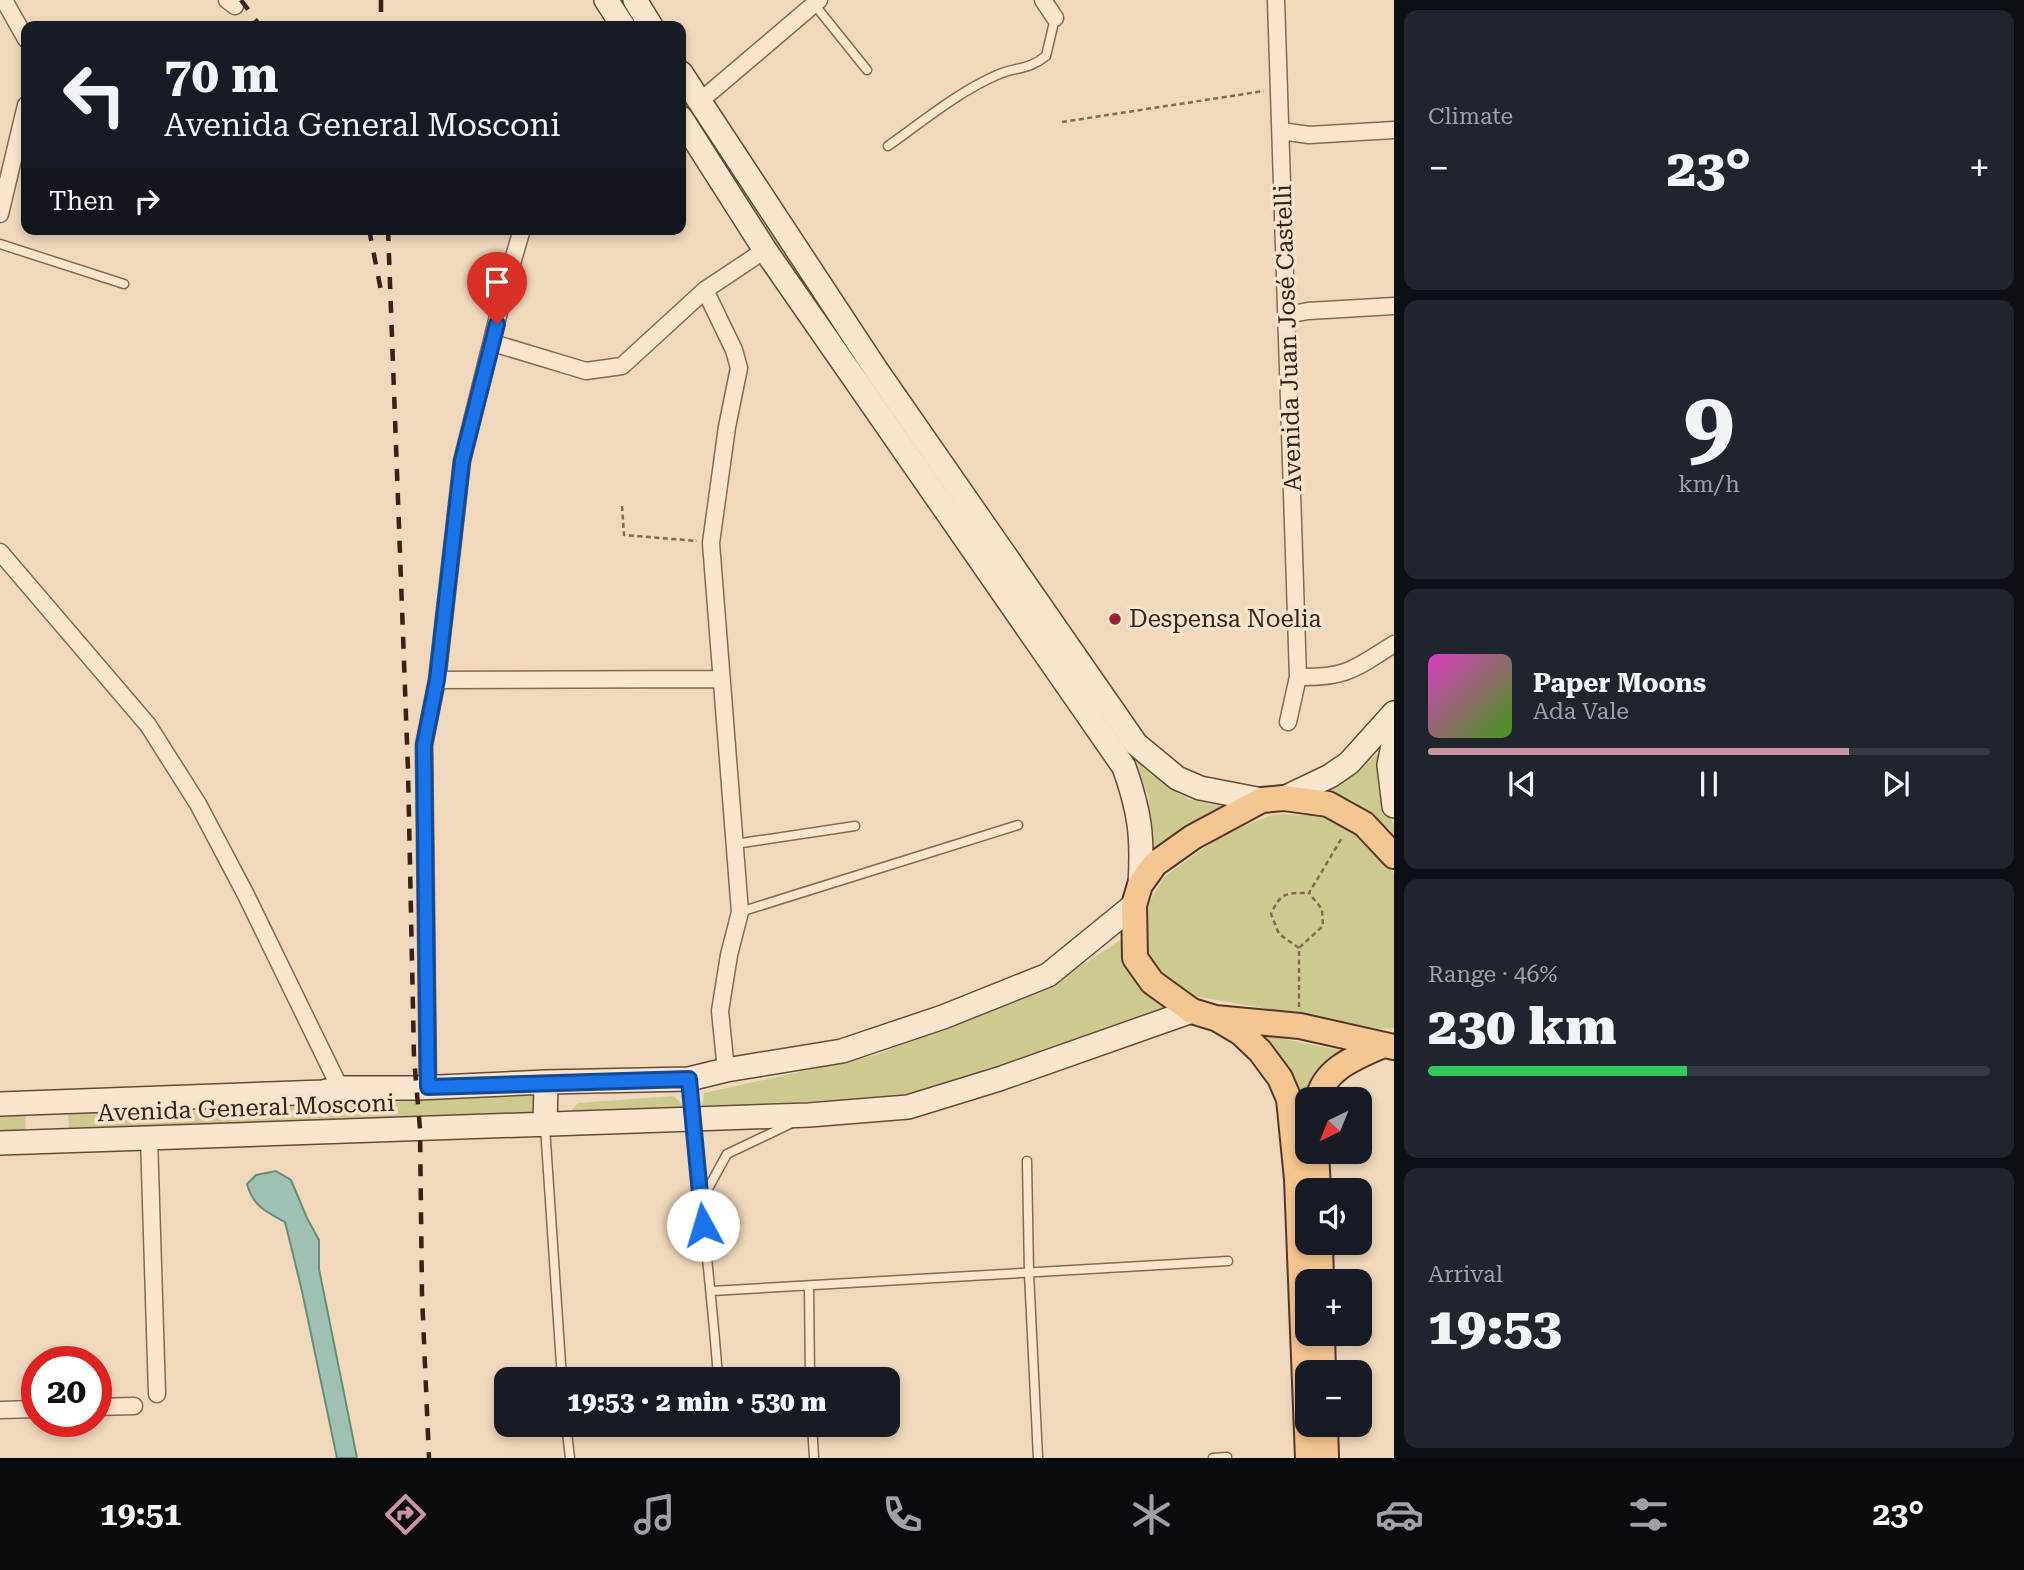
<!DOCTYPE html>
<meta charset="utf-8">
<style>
:root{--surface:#171b24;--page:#20242c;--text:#f1f3f6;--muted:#9ea1a6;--line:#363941;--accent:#c995a0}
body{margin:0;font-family:"Roboto Serif",serif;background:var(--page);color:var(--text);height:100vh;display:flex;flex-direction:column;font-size:26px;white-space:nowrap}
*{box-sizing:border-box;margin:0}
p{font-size:23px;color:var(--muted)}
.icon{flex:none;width:38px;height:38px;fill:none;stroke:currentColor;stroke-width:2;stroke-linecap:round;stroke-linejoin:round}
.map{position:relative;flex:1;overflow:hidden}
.side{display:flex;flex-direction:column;gap:10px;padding:10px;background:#0d0f14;width:630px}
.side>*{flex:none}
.hud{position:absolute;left:21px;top:21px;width:665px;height:214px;border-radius:14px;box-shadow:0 4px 10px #0003;background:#171b24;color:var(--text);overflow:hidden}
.needle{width:46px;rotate:223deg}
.tools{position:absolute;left:1295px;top:1087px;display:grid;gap:14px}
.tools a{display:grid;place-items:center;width:77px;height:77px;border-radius:14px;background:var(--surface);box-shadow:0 4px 10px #0003;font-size:35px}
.speed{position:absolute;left:21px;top:1346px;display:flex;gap:14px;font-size:35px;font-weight:700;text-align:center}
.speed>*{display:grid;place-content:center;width:91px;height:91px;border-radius:50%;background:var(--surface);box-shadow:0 4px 10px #0003;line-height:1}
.speed .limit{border:10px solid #d22;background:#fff;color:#111}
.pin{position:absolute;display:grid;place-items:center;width:60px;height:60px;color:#fff;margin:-72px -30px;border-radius:50% 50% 50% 0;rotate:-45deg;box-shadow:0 0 7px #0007}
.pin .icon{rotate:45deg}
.me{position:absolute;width:77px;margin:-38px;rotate:354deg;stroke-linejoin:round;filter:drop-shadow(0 0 5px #0008)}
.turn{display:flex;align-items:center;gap:24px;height:147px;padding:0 28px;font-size:32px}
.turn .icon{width:91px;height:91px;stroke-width:2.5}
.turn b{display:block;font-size:49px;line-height:60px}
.then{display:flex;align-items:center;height:66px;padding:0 28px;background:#0003;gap:14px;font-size:26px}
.big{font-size:52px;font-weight:800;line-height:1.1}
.side .card{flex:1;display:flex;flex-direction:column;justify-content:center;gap:10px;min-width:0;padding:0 24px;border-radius:14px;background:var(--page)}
.side .dial{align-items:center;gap:0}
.dial b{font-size:91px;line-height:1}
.song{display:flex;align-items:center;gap:21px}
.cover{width:84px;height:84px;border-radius:10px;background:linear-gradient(135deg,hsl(310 70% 55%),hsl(100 70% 35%))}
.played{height:7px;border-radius:4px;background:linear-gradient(90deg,var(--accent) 75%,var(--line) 75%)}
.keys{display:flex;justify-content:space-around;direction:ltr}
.heat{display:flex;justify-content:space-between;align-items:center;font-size:38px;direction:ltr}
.charge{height:10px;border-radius:5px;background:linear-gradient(90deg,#34c759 46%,var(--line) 0)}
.trip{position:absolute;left:494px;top:1367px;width:406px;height:70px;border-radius:14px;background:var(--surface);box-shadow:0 4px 10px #0003;font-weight:800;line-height:70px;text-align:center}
.dock{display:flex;height:112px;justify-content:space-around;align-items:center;background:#090b0e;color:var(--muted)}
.dock .icon{width:49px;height:49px}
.dock .current{color:var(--accent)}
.dock b{font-size:32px;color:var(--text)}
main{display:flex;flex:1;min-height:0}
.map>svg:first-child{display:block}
.green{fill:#cdca90}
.water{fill:#a0c0b1;stroke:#688d7e;stroke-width:2}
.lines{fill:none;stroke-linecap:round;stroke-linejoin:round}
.lane-casing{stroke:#876855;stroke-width:11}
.street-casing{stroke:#876855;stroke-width:19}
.secondary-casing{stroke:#684939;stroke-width:26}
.primary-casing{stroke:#54372a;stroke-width:28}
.path{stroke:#876855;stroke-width:2.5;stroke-dasharray:5 3.5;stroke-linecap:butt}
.lane{stroke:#fae6cf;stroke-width:8}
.street{stroke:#fae6cf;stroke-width:16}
.secondary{stroke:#fae6cf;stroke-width:23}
.primary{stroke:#f5c691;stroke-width:24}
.rail{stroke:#35231b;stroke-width:4.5;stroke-dasharray:12 12;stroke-linecap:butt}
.route-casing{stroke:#114b97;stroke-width:18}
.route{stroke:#1a73e8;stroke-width:12}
.poi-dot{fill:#982337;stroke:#f6e3cc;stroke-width:2.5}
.labels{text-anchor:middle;stroke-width:7;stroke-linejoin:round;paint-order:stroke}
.street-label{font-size:24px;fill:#35231b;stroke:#f6e3cc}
.poi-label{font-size:24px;fill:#35231b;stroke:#f6e3cc;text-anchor:start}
</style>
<main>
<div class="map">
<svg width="1394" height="1458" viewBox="0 0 1394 1458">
<rect width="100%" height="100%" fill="#efd8bc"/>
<!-- green -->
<path class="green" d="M681,86L843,338L1143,767L1188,799L1223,806L1176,834L1152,856L1148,794L834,348L681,107Z
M1386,746L1381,793L1394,826V834L1352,800L1310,792C1344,780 1360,772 1386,746Z
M1274,814L1326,816L1366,838L1394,874V1028L1380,1029L1194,996L1161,975L1145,953L1143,920L1150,901L1164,877L1222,835Z
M1125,937L1135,978L1165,1009L917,1095L702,1108L704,1093L877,1055L1067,975Z
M1253,1033L1349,1052L1307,1099V1152L1312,1190L1298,1116Z
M532,1092L533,1114L69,1130L68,1113Z
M674,1096L686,1108L683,1113L566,1117L578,1103Z
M25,1110L26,1132L0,1133V1111Z"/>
<!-- water -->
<path class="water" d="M276,1171L291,1180L307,1218L319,1240V1269L357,1458H337L302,1291L285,1222C266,1212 253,1206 247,1184L256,1175Z"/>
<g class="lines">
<defs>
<path id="lane" d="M814,4L867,70
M888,146C922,122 958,92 997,75C1017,66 1027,71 1046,56L1055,18
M0,244L124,284
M735,844L855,826
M740,912L1018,825
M694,1119C700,1206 712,1291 718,1378
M545,1127L562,1379
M1027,1161L1029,1273L1038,1458
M700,1203L727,1154L790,1124
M809,1286L810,1379
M712,1291L1228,1261
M566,1424L570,1458
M812,1424L814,1458
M1213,1458L1227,1457"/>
<path id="street" d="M4,0L26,39
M227,0L235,6
M1043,0L1055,18
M1276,0L1298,677L1288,722
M699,102L819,0
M1281,131L1309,135L1394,130
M0,214L26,105
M705,290L734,350L739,368L727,427L711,543L740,912L729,955L720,1011L726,1070
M1287,315L1308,311L1394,306
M493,343L586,371L622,366L705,290L765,250
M0,552L148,725L198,804L246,895L340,1088
M1298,677C1347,678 1354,669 1394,644
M437,680L721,679
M428,1087L424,745L437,680L462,461L506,284L522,229
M149,1138L157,1394
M96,1407L134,1406
M0,1410L37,1409"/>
<path id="secondary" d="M606,0L623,26
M635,0L651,26
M681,73L875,368L1136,744L1177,778L1200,788L1262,800
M681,118L765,250L1124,767C1140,812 1143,837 1140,885
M1394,740L1389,765L1394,806
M1284,798L1330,776L1349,763L1394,713
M0,1104L323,1092L340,1088H417L546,1082L689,1079L726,1070L842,1051L943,1017L1048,975L1134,905
M545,1125L546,1082
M0,1143L809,1115L908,1107L999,1079L1192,1011"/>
<path id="primary" d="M1394,856L1364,824L1328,804L1284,798L1262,800L1193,837L1155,864L1140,885L1134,905L1135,958L1152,982L1192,1011L1215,1018L1300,1026L1394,1047
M1219,1020L1241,1033L1260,1051L1280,1078L1289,1099L1297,1179L1308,1458
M1318,1099C1324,1069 1356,1057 1381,1046
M1316,1152L1318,1190
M1320,1242L1321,1281
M1322,1334L1323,1372
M1325,1424L1326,1458"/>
</defs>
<!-- lane casing -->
<use href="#lane" class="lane-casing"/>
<!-- street casing -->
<use href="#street" class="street-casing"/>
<!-- secondary casing -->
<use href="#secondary" class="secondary-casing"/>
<!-- primary casing -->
<use href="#primary" class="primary-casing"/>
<!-- path -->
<path class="path" d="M1062,122L1264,91
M622,506L624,535L697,541
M1299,948L1279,934L1271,914C1281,892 1286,893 1309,893
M1299,1007V948L1323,926L1322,909L1309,893L1343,836"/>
<!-- lane -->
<use href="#lane" class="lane"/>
<!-- street -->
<use href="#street" class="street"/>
<!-- secondary -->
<use href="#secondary" class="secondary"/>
<!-- primary -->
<use href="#primary" class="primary"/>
<!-- rail -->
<path class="rail" d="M241,0L260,26
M381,0V26
M369,229L382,296
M388,229L408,770L414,1058L420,1129L422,1295L429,1458"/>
</g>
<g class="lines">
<defs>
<path id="route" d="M497,324L462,461L437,680L424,745L428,1087L689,1079L703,1225"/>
</defs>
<!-- route casing -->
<use href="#route" class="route-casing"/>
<!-- route -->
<use href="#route" class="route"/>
</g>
<!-- markers -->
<circle class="poi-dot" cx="1115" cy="619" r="7"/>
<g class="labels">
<!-- street labels -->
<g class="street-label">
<text transform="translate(1288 338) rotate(-92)" y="8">Avenida Juan José Castelli</text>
<text transform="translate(246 1108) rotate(-2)" y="8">Avenida General Mosconi</text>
</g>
<!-- poi labels -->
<g class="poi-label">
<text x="1129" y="627">Despensa Noelia</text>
</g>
</g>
</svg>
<div class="tools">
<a><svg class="needle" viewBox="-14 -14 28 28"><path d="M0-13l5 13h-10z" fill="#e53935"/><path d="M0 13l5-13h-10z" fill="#9ea1a6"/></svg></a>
<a><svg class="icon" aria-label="sound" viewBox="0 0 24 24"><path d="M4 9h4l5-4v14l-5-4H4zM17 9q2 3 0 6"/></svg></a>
<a>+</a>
<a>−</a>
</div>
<div class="speed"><div class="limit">20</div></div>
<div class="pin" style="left:497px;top:324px;background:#d93025"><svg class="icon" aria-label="arrive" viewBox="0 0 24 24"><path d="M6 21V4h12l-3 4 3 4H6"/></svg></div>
<svg class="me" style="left:703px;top:1225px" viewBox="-20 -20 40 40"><circle r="19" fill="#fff"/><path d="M0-13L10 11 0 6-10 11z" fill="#1a73e8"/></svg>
<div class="trip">19:53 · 2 min · 530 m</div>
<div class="hud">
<div class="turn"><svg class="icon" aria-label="left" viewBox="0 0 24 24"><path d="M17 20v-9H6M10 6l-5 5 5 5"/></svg><div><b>70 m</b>Avenida General Mosconi</div></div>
<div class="then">Then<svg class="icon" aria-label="right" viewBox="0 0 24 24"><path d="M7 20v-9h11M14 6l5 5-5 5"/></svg></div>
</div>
</div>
<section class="side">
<div class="card"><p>Climate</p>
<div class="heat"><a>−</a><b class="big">23°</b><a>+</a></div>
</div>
<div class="card dial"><b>9</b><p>km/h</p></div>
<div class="card">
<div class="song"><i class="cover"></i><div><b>Paper Moons</b><p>Ada Vale</p></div></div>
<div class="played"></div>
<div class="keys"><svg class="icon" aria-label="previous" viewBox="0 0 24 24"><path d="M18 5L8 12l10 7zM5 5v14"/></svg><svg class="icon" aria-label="pause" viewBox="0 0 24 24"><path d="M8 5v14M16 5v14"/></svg><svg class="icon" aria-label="next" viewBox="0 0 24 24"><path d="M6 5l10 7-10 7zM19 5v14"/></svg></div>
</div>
<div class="card"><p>Range · 46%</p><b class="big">230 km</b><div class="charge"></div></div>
<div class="card"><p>Arrival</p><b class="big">19:53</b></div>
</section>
</main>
<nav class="dock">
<b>19:51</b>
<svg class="icon current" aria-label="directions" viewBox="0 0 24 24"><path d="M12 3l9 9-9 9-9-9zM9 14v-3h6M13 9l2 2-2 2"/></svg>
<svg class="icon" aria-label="music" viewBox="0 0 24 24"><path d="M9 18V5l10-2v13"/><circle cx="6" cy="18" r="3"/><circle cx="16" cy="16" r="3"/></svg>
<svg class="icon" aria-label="phone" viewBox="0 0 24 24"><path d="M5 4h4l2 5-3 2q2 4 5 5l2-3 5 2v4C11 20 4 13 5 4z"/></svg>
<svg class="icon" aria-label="climate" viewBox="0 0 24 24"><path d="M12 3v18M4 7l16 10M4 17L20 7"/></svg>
<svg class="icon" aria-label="car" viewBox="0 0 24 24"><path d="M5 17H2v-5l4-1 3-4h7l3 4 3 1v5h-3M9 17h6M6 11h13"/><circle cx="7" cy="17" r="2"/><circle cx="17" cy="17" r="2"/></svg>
<svg class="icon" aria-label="filters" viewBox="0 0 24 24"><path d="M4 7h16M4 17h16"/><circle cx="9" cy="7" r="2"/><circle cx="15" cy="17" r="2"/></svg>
<b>23°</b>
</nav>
